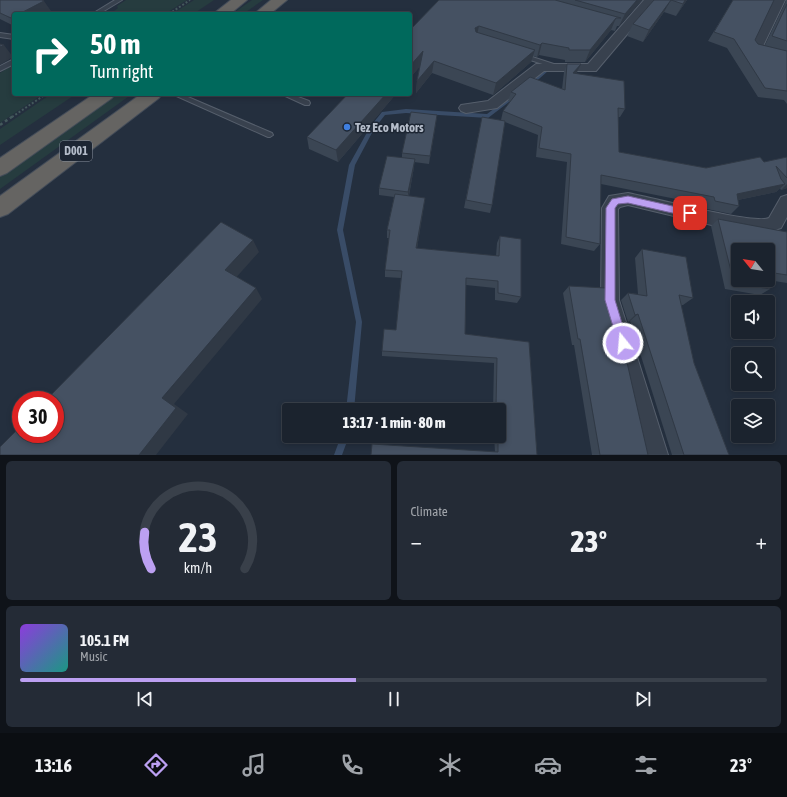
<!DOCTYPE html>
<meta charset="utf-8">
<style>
:root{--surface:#1b232e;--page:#242b36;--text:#f1f3f6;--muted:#a0a4aa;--line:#39404a;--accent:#bca0f2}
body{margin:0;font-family:"Asap Condensed",sans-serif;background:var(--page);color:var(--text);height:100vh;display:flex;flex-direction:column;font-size:15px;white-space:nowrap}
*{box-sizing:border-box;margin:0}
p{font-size:13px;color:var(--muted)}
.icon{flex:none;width:22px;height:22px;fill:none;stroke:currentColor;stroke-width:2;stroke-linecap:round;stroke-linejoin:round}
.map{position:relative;height:455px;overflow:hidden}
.sheet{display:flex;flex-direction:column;gap:6px;padding:6px;background:#0f1319;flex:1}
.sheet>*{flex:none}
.guide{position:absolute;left:12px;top:12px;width:400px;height:84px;border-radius:4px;box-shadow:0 2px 6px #0003,0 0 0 1px var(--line);background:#00695c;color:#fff;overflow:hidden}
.needle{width:26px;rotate:300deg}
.tools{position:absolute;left:731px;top:243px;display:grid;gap:8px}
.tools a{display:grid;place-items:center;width:44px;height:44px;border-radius:4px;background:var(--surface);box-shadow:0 2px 6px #0003,0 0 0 1px var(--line);font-size:20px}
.speed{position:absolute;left:12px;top:391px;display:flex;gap:8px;font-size:20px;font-weight:700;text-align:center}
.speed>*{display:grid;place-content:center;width:52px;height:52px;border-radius:50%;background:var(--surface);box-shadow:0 2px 6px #0003,0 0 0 1px var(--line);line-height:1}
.speed .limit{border:6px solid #d22;background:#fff;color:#111}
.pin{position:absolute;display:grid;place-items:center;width:34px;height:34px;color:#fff;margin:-17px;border-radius:8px;box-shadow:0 2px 6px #0006}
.me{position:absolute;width:44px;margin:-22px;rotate:343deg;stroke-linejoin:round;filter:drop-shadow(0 0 3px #0008)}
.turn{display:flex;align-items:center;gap:14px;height:84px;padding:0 12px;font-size:18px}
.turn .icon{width:52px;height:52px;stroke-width:2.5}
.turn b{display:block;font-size:28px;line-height:34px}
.big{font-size:30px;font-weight:800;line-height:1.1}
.sheet .tile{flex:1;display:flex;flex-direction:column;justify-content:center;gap:6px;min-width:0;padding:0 14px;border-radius:6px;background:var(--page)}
.sheet .dial{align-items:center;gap:0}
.dial svg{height:104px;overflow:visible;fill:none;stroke:var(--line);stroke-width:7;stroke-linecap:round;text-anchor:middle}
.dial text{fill:var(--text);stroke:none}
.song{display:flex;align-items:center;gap:12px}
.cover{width:48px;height:48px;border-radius:6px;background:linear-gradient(135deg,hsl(270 70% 55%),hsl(170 70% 35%))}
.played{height:4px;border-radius:2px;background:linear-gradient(90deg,var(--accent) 45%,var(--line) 45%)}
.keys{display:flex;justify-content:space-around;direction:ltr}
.heat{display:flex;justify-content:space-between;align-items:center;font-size:22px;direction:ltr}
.sheet .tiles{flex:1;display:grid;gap:6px;grid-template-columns:1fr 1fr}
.tile:last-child{grid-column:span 2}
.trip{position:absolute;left:282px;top:403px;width:224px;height:40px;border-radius:4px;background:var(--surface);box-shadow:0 2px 6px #0003,0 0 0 1px var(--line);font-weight:800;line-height:40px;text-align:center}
.menu{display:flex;height:64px;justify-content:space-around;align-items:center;background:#0b0e12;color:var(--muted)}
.menu .icon{width:28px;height:28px}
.menu .selected{color:var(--accent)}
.menu b{font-size:18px;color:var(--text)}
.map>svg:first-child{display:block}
.green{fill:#263c3f}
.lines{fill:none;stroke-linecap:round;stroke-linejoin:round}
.stream{fill:#394c67;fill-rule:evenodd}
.service-casing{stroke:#565f6c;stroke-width:2}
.minor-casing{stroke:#565f6c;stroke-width:2}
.trunk-casing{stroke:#434c59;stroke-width:2}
.path-far1{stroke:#44595c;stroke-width:2;stroke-dasharray:2 2;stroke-linecap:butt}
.path{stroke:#44595c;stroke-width:2.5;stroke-dasharray:3 3;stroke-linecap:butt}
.service{fill:#38414e;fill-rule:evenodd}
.minor{fill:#38414e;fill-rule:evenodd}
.trunk{fill:#656462;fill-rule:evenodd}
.wall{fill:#3b4654}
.shaded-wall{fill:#303945}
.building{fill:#455162;stroke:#303945}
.route{fill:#bca0f2;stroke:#7a689d}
.shop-dot{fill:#3f7fe0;stroke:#1d2633;stroke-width:1.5}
.labels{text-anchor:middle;stroke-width:3;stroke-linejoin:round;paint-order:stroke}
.shield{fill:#1d2633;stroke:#878f9c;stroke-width:1}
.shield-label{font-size:12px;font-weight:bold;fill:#b4bcc9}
.poi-label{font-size:13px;font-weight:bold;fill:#b4bcc9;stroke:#1d2633;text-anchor:start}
</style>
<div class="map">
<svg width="787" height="455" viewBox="0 0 787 455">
<rect width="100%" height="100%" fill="#242f3e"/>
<!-- green -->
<path class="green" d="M126,0H187L165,14H110L118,8L117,6Z
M194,0H214L193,14H172Z
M252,0H263L243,14H232Z
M14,64V94H43L0,123V73Z
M51,94H76L0,145V129Z
M118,94H132L0,189V177Z"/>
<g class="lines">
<!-- stream -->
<path class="stream" d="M544,70H546L548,71L532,85H528V83Z
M515,93L517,95V96L488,118L406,113L385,115L374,129L355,165L343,230L362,322L354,410H346L356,322L337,230L349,165L370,127L382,112L406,109L487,114Z
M341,436H349L342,455H334Z"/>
<defs>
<path id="service" d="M115,0H122L99,14H92Z
M0,33L14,35V39L0,37Z
M523,54L560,66L561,67L558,69L521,57L520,56Z
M14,59V64L0,71V66Z
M172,94H181L272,133L273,135L270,137H268Z
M281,94H290L309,101L310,103L309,105H305Z"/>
<path id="minor" d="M644,0H656L596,71H544L497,108L466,113L461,111L459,108L461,105L488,101L536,64H588Z
M773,0H785L763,46L787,53V61L752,51L750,48Z
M628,193C650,197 755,225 769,218L781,197L787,195V217L781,228L762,234L720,227L628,205L620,207L618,209L619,300L668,455H646L601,300L602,208L609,196Z"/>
<path id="trunk" d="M231,0H247L230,14H213Z
M271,0H287L270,14H254Z
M94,94H115L112,98L7,173L0,176V158Z
M141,94H162L159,98L8,214L0,217V196Z"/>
</defs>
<!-- service casing -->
<use href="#service" class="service-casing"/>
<!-- minor casing -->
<use href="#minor" class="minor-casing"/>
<!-- trunk casing -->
<use href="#trunk" class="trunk-casing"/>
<!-- path-far1 -->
<path class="path-far1" d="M169,14L190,0
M12,117L46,94"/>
<!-- path -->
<path class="path" d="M0,125L13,116"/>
<!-- service -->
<use href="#service" class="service"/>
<!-- minor -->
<use href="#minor" class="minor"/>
<!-- trunk -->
<use href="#trunk" class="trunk"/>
</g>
<!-- wall -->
<path class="wall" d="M0,0L51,11L14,14V26L0,19Z
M439,0H642L619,26H617L615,31L611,30L585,62H565V60L539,55L537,57L533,56L531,62L493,95L432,73L416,93L417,81L420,66L410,78V30Z
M654,0H687L676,16L664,12L643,42L627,36L633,24Z
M733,0H774L755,40L758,44L765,45L786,1V0H787V104L784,100L758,97L727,48L708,41Z
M567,64H581L576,74L625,109L620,117H618L619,152L706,168L764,162L787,157V188L781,190L780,188L776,192L738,200L739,206L731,214L707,209L706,205L601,184L600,244L594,251L561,244L567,162L536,157L538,135L505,122L492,205L490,213L464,208L482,117L502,121L501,120L503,111L510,102L508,101L511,92L562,89L564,72Z
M348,94H396L338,162L309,149L307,137Z
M437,115L429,164L414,162V167L409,196L425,198L417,248L496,256L497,243L500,236L521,297L517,303L495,300V288L466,285L465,334L529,342L537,455L495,452L494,436H499V410H493L494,363L382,356V351L396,330L401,278L385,277V270L389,238H387V230L394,197L379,195V188L402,158V153Z
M718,219L787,232V283L768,280V250H738L770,289L760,295L725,289L711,226Z
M642,249L693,298L683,305H681L694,363L729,455H672L630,321L628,322L621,300L628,293L638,294L635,258Z
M569,286L648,455H592L574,345H572L563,293Z"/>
<!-- shaded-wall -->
<path class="shaded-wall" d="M637,0H642L619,26L625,14Z
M671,0L664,12L643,42L649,30Z
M685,0H687L676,16L683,4Z
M44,1L51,11L45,14H19Z
M14,16V22L11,18Z
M616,18L611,30L585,62L590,50Z
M479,26L476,39L475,28Z
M542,43L539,55L537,57L540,45Z
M4,45L13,57L0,65V47Z
M535,50L531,62L493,95L496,83Z
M423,51V63L410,78V66Z
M434,61L432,73L416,93L417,81Z
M581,64L577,72L570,82L573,73Z
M386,94H396L338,162L336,150Z
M437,115L436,124L429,164L430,156Z
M415,159L414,167L408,199V192Z
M785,184L776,192L728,202L737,194Z
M787,184V188L781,190Z
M425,198L424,206L416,255V248Z
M253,240L259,252L233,281L225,270Z
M256,288L262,299L174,404L188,414L156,455H139L162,398Z
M638,314L630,321L628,322L635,315Z"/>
<!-- building -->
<path class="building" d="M0,0H42L44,1L19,14H14V16L11,18L0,13Z
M439,0H555L621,18H616L590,50H569V48L542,43L540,45L479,26L475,28L476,32L535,50L496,83L434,61L417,81L423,51L410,66V30Z
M575,0H637L625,14Z
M654,0H685L683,4L671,0L649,30L633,24Z
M733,0H774L755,40L758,44L787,51V91L765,88L734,39L714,32Z
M787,4V41L772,36Z
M0,44L4,45L0,47Z
M567,64H581L573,73L624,81L625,109L618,108L619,152L706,168L760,157L764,162L787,157V178L776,166L781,179L785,184L737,194L739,206L715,201L714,197L601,175L600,244L566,237L571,154L539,148L542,127L503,111L516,94L511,92L530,77L565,90Z
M348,94H386L336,150L307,137Z
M411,112L437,115L430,156L402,153Z
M482,117L505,121L492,205L466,200Z
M387,156L415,159L408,192L379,188Z
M395,194L425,198L416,248L499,256L500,236L521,239V297L498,293V281L466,278L465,334L529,342L537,455H371L372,444L498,452V436H499V410H496V407L497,358L382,351L384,329L396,330L402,271L385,270L390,230H387Z
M718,219L787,232V275L768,272V250H738V280H767L770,289L734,283Z
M221,222L253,240L225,270L256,288L162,398L176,408L139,455H0V447L21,426V434H55V400H46Z
M642,249L686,257L693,298L679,295L694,363L729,455H684L638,314L635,315L628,293L647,296Z
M569,286L606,288L626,358L648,455H600L580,339H578Z"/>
<!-- route -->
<path class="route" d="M628,196L690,210L694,213L690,217L628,203L618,204L615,208V300L628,343L627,346L623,348L619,346L618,343L605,300L606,208L612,199Z"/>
<!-- markers -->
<circle class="shop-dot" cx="347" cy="127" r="4"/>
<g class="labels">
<!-- shield labels -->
<rect class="shield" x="60" y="141" width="32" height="20" rx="3"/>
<g class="shield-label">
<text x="76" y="155">D001</text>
</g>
<!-- poi labels -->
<g class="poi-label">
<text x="355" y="132">Tez Eco Motors</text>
</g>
</g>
</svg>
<div class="tools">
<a><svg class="needle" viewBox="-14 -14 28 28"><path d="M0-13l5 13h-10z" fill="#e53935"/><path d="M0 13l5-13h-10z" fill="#a0a4aa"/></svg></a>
<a><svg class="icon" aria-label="sound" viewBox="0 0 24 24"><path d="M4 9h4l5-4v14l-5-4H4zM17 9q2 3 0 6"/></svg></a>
<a><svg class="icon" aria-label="search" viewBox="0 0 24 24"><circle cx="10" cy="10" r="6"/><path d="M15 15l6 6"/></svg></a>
<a><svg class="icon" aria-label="layers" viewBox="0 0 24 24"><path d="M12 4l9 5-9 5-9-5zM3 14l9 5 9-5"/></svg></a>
</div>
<div class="speed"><div class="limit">30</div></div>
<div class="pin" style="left:690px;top:213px;background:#d93025"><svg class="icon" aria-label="arrive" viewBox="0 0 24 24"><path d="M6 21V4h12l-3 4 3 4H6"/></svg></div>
<svg class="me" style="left:623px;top:343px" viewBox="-20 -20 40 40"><circle r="17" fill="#bca0f2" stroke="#fff" stroke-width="3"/><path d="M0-11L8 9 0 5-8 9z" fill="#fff"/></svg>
<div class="trip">13:17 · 1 min · 80 m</div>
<div class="guide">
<div class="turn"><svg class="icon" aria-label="right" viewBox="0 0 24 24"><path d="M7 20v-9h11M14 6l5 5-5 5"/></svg><div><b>50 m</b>Turn right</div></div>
</div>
</div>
<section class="sheet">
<div class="tiles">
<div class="tile dial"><svg viewBox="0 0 100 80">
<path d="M14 69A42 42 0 1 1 86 69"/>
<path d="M14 69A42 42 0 0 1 9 41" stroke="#bca0f2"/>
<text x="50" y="56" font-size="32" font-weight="700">23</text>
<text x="50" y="72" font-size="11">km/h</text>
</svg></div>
<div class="tile"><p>Climate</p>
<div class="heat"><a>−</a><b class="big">23°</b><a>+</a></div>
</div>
<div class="tile">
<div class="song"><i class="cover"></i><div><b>105.1 FM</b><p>Music</p></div></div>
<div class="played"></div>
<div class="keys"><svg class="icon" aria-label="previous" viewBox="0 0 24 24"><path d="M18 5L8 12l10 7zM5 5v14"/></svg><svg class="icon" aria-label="pause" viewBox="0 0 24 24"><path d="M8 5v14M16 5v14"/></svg><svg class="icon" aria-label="next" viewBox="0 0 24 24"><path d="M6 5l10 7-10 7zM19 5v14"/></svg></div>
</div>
</div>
</section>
<nav class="menu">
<b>13:16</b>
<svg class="icon selected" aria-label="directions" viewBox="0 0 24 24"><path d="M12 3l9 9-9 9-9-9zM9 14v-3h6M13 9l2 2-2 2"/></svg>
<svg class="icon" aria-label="music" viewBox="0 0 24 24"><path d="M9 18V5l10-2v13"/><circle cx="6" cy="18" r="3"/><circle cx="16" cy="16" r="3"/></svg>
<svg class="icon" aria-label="phone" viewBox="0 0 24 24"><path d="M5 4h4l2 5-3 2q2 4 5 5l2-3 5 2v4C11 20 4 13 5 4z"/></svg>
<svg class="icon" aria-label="climate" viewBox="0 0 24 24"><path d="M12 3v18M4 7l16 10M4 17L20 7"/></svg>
<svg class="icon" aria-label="car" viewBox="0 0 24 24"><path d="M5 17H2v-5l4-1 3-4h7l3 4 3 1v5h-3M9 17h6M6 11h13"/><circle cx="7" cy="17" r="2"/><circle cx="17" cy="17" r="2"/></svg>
<svg class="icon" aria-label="filters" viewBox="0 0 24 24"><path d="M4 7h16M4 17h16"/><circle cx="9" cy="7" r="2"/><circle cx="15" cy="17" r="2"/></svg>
<b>23°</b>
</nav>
